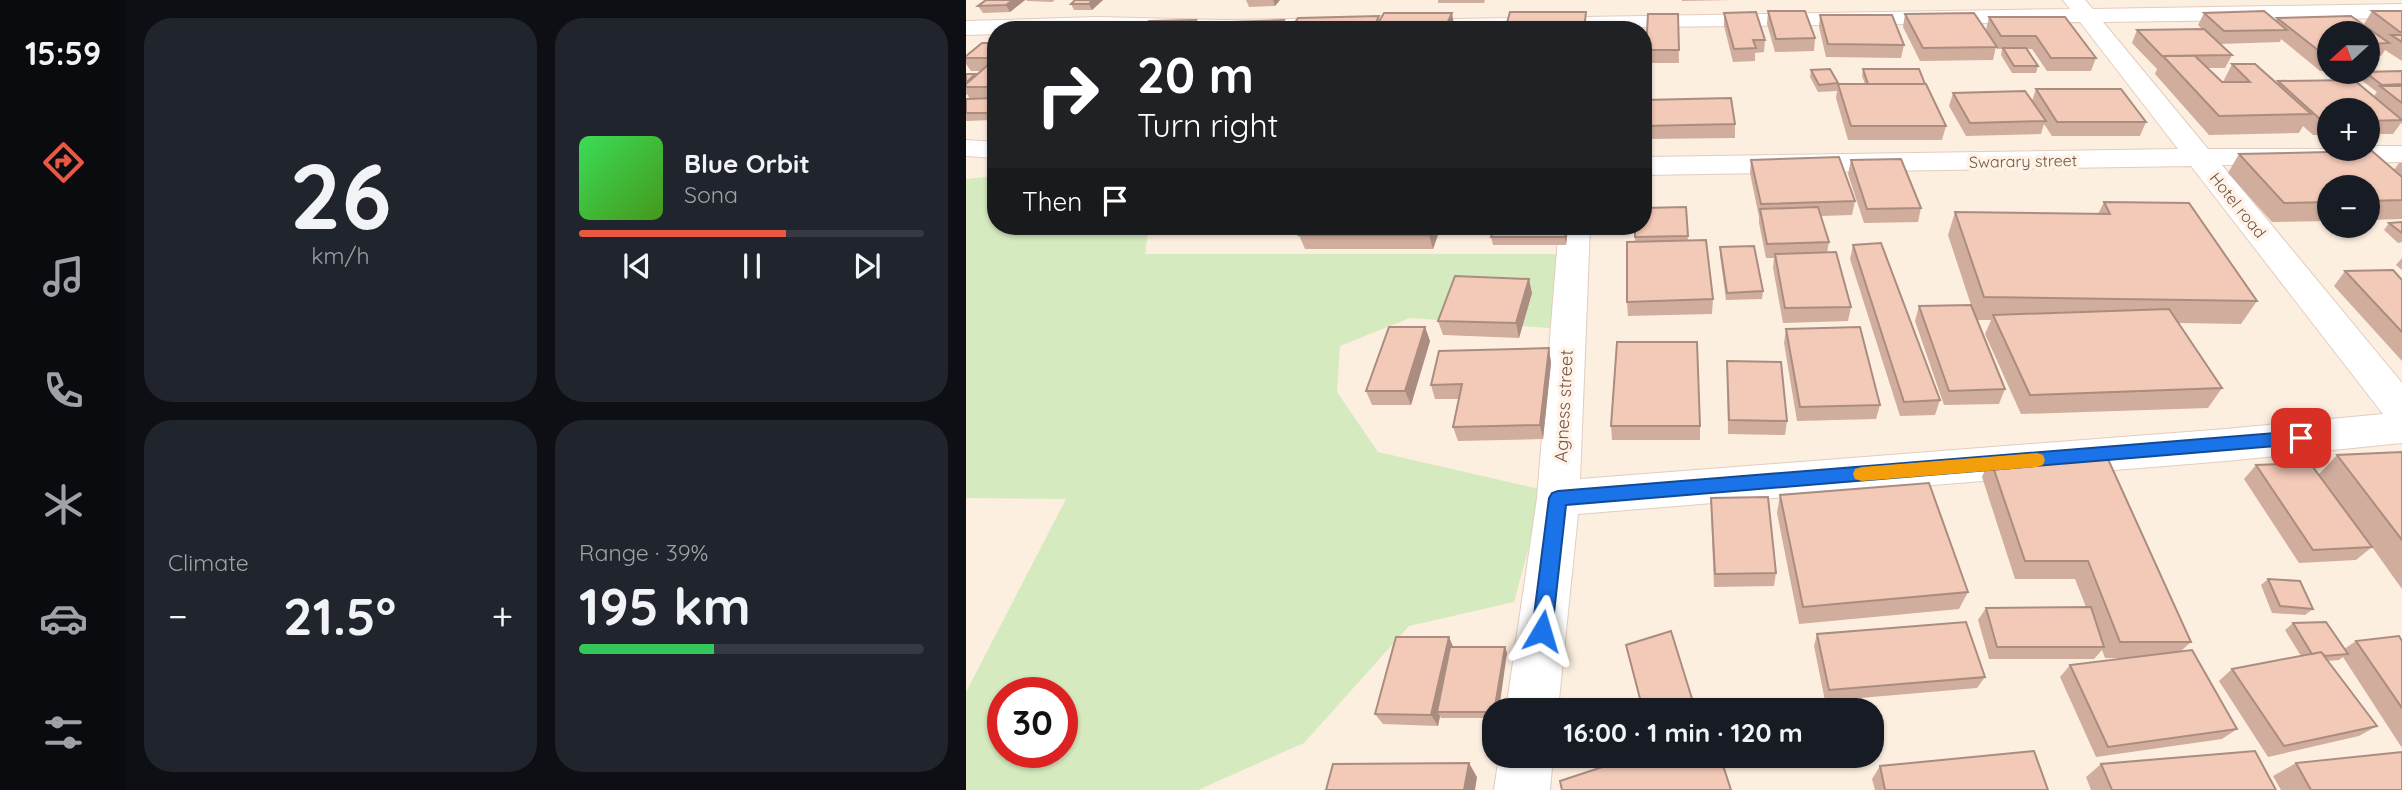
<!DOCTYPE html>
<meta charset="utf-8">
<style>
:root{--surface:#171b24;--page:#20242c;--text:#f1f3f6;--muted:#9ea1a6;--line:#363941;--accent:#ea5742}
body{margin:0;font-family:Quicksand,sans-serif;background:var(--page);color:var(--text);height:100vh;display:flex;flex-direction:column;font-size:26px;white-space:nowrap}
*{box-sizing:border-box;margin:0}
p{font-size:23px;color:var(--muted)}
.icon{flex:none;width:38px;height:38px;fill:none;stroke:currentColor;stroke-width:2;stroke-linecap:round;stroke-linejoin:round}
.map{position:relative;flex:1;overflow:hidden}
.sheet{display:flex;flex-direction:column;gap:18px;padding:18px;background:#0d0f14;width:840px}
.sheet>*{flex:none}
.banner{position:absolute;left:21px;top:21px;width:665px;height:214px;border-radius:28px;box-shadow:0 2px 5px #0004;background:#202124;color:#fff;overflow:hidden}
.needle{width:46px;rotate:249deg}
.controls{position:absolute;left:1351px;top:21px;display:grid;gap:14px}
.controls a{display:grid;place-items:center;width:63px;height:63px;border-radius:50%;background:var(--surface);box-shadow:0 2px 5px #0004;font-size:35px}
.speed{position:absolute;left:21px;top:677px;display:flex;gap:14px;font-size:35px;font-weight:700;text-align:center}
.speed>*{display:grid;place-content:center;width:91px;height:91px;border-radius:50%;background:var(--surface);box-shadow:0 2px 5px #0004;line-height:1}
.speed .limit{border:10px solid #d22;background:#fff;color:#111}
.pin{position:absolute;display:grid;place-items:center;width:60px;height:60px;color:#fff;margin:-30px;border-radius:14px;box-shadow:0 4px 10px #0006}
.me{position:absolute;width:77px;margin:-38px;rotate:7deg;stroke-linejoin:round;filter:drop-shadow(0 0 5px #0008)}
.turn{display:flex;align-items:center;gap:24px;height:147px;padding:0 35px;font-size:32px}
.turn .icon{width:91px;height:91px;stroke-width:2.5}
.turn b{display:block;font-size:49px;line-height:60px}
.then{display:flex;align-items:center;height:66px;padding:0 35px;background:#0003;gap:14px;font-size:26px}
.big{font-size:52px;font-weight:800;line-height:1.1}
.sheet .widget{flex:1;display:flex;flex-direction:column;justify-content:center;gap:10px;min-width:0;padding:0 24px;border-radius:28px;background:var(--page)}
.sheet .dial{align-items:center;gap:0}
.dial b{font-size:91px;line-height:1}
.song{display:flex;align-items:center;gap:21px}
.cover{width:84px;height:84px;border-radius:10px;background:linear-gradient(135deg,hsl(130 70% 55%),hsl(100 70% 35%))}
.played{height:7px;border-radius:4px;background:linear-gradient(90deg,var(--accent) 60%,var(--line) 60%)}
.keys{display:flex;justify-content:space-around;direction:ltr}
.heat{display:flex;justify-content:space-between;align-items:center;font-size:38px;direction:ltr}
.charge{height:10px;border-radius:5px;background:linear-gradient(90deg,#34c759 39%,var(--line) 0)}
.sheet .tiles{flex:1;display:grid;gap:18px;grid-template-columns:repeat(2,1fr)}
.trip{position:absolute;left:516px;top:698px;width:402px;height:70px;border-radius:28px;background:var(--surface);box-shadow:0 2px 5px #0004;font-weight:800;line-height:70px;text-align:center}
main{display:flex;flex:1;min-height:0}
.menu{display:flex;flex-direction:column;width:126px;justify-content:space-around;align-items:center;background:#090b0e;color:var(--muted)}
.menu .icon{width:49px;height:49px}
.menu .current{color:var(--accent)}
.menu b{font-size:32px;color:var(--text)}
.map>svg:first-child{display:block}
.green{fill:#d5eabf;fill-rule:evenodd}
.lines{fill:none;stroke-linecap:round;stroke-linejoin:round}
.minor-casing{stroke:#e3ccbf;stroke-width:2}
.minor{fill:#fff;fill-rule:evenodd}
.wall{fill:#d1ad9d}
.shaded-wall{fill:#aa8d80}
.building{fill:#f3c9b7;stroke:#aa8d80;stroke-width:2}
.route{fill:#1a73e8;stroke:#114b97;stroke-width:2}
.slow{fill:#f59e0b}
.labels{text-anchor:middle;stroke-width:7;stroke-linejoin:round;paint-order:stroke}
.far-street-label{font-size:16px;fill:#745347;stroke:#fff3e7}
.street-label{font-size:18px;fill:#745347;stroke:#fff3e7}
</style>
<main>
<nav class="menu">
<b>15:59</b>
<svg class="icon current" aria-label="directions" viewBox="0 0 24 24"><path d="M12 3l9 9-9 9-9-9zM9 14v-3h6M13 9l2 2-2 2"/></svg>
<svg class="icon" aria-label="music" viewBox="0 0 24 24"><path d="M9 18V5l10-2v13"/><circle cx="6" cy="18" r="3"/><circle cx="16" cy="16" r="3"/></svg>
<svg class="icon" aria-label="phone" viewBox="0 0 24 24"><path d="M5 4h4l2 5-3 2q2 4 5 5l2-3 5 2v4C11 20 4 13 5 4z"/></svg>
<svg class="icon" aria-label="climate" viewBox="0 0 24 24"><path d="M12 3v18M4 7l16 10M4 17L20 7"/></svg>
<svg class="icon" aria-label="car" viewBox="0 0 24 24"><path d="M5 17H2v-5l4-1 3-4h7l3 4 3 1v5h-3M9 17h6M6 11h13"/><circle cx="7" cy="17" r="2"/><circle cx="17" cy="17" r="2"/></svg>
<svg class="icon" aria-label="filters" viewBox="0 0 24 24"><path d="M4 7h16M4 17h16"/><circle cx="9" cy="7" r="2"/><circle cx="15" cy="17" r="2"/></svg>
</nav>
<section class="sheet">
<div class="tiles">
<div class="widget dial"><b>26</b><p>km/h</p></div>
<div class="widget">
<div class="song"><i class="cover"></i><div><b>Blue Orbit</b><p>Sona</p></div></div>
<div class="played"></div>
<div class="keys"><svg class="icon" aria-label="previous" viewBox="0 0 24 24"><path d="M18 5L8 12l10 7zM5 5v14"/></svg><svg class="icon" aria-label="pause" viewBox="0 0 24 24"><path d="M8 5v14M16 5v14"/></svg><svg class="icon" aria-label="next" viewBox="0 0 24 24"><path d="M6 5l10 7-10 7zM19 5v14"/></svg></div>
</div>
<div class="widget"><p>Climate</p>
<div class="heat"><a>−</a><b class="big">21.5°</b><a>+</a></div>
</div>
<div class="widget"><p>Range · 39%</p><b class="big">195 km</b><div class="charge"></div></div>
</div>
</section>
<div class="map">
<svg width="1436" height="790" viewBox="0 0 1436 790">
<rect width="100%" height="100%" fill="#fdefe0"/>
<!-- green -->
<path class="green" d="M30,176V226H183L179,254H606L596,329L444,318L374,346L371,392L412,452L578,490L548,602L443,626L338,743L232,790H0V692L100,499L0,498V179ZM37,693H96V752H37Z"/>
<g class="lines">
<defs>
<path id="minor" d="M1097,0H1119L1127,9L1436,4V18L1137,22L1242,149H1402V146H1436V162L1256,165L1436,383V443L1260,461L612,514L592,710H540L571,498L593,226H624L614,479L1260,429L1417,414L1225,166L677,175V157L1212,149L1114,22L429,30L426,25L429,20L1104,9Z
M130,17L257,20L381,18L389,20L392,25L389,30H30V34L0,35V21Z
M0,140L30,142V158L0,156Z
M533,756H587L584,790H528Z"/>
</defs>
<!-- minor casing -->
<use href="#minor" class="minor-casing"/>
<!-- minor -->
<use href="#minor" class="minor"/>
</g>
<!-- wall -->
<path class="wall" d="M20,0H59L44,12L17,13L12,6Z
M60,0H89L86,2L61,1Z
M109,0H137L126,10H108L105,4Z
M280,0H314L309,6L283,7Z
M472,0H519L518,3H472Z
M716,0H766L716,1Z
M802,11L849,38L848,51L809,52L801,24Z
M1298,11L1309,21L1311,18L1385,16L1421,42L1398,24L1406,11H1436V61L1419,50L1415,56H1406L1402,65V33H1363V71H1354L1315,39L1314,42L1254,44L1266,55L1259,68H1241L1256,82H1257L1266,64H1289L1311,83L1312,81L1388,80L1408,96L1411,92L1394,79L1399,72L1436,71V124L1435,123L1427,134H1402V110H1363V135H1347L1337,126L1333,133L1243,135L1189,74L1191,69L1166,43L1171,30L1236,29L1232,25L1238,13Z
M758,13L799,40L798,52L789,53V61L767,62L758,26Z
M712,14L713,63H681L680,50Z
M939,14L1026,40L1020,30L1023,17L1130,58L1125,71H1081L1066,49H1061L1072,66L1070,73H1046L1035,55L1036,49H1031L1030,47L1027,60L954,61L937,27Z
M854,15L938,45L935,58L860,57L853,27Z
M30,43V116L26,120L0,121V99H4L1,94L0,95V74H9L10,75L15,71H5L0,64V56Z
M897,69L959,84L980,126L976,140H882L870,98L871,91L852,92L844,77L845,70L872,84H899L896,76Z
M1070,89L1180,122L1174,136H1086L1078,124L1075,134L1000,136L983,106L987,93L1066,101Z
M677,100L769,124V138L677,139Z
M1273,154L1428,170L1433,163H1436V219L1402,220V187H1363V221L1306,222L1262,173Z
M785,160L889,201L886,215L855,216L863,242L861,253L885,307L882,321L817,323L807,268L808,258H800L793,223V217L784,173Z
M885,160L955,208L952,222L898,223L882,174Z
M1138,202L1291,301L1275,324L1212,323L1256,388L1242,408L1055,414L1019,334L1025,320H1011L1039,389L1033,404L978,405L949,321L953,306L1005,305L982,235L989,212L1132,214Z
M720,207L722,241L747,299L746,314L662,316L661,302L669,242V226Z
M1436,222V242L1432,243L1418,230L1423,223Z
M201,226H326L321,234L205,233Z
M475,226L467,249H339L333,235Z
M602,229L600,245H527L525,237Z
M887,245L974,400L969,415L934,416L884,259Z
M754,247L797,291L796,299L760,300L754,255Z
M1436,258V270L1430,265Z
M1379,271L1436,280V361L1368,286Z
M566,293L553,338L477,335L472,321Z
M459,327L464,341L445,405H406L400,391Z
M820,329L914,405L910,419L831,421L818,343Z
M583,348L585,363L577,439L492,441L487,427L493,399H469L465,385Z
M761,361L821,421L819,435L762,434L761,375Z
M645,426H734V440H646Z
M1436,452V589L1406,547L1390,560L1333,563L1278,479L1290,465L1353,474L1371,455Z
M1024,458L1225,642L1215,651L1271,729L1256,739L1130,757L1094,677L1104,665L1158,658H1139L1136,650L1128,659H1023L1012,620L1020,608L1120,607L1109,579H1049L1016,477Z
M814,495L1002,592L993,609L833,624L811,513Z
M745,498L810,573L808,586L748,587L745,512Z
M1302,579L1347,609L1339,615L1306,613L1295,585Z
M1327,623L1378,649L1390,641H1436V748L1377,657L1373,660L1362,661L1411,726L1393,736L1302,757L1253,681L1266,669L1335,656L1319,630Z
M851,634L1019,677L1011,688L859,701L848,646Z
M483,637L487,647H539L541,653L528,710V718H475L474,716L472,726L417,724L409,714Z
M660,645L728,705V710H676Z
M1330,763L1436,790H1315L1307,776Z
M1135,764L1310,790H1125L1120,777Z
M914,766L1082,790H909L906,779Z"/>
<!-- shaded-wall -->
<path class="shaded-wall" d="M47,0H59L44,12L40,5Z
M126,0H137L126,10L123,4Z
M307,0H314L309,6Z
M620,12V30H618Z
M486,13L489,30H478Z
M230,20L234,30H223Z
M318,20L322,30H312Z
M30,105V116L26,120L21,113Z
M317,226H326L321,234Z
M466,226H475L467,249L463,235Z
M601,226H602V229L600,245L599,237Z
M563,279L566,293L553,338L550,323Z
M459,327L464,341L445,405L439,391Z
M583,348L585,363L577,439L574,425Z
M483,637L488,649L471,712L474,716L472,726L465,715Z
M539,647L541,653L533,710H529Z
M728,705V710H711Z
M503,763L511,777L509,790H498Z"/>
<!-- building -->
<path class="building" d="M20,0H47L40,5L12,6Z
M109,0H126L123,4H105Z
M802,11H839L849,38L810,39Z
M1298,11L1321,30L1258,31L1238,13Z
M1406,11H1436V32H1434Z
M544,12H620L618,30H539Z
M790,12L799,40H787L790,48L768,49L758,13Z
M418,13H486L478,30H408Z
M1008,13L1031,47L957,48L939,14Z
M682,14H712L713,50H680Z
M854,15H926L938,45L862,44Z
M413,16L407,30H324L332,18Z
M1385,16L1423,43L1402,44V33H1363V58H1362L1311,18Z
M1023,17H1099L1130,58H1085L1070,36H1035Z
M230,20L223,30H176L183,21Z
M318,20L312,30H232L237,23Z
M172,25L168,30H107L111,26Z
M1238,29L1266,55L1196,56L1171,30Z
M1425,35H1436V42Z
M16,43H30V58H0V56Z
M1037,48H1060L1072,66H1048Z
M1197,56H1229L1256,82H1284L1266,64H1289L1345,114L1253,116Z
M22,65H30V87H0V84Z
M864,69L872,83L853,85L845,70Z
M897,69H953L959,84H902Z
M1436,71V84L1416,85L1399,72Z
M0,74H9L0,83Z
M1388,80L1436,120L1402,121V110H1363V121H1356L1312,81Z
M872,84H960L980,126H885Z
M1414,86H1436V103Z
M1070,89H1155L1180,122H1091Z
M1059,91L1080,121L1004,123L987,93Z
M30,98V105L21,113H0V99Z
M765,98L769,124L677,126V100Z
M1406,151L1436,177V200L1402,201V187H1363V202L1318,203L1273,154Z
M873,157L889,201L795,204L785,160Z
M935,159L955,208L901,209L885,160Z
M1138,202L1223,203L1291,301L1018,297L989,212L1144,214Z
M720,207L722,236L669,237V226H677V208Z
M852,207L863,242L801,244L794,209Z
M1436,222V233L1423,223Z
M338,226H466L463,235H333Z
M528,226H601L599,237H525Z
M740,240L747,299L661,302V242Z
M915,243L974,400L938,402L887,245Z
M788,246L797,291L761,293L754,247Z
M870,252L885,307L819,308L809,254Z
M1427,270L1436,280V332L1379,271Z
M489,276L563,279L550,323L472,321Z
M1005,305L1039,389L983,391L953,306Z
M1203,309L1256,388L1064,395L1027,315Z
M423,327H459L439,391H400Z
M894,327L914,405L834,407L820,329Z
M651,342H731L734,426H645Z
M583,348L574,425L487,427L496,384L465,385L473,351Z
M761,361L815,362L821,421L763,420Z
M1436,452V540L1371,455Z
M1141,457L1225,642H1154L1122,561H1059L1024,458Z
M1344,463L1406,547L1347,550L1290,465Z
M963,483L1002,592L837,607L814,495Z
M802,497L810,573L749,574L745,498Z
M1302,579L1334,581L1347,609L1314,606Z
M1125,607L1138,647H1031L1020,608Z
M1000,622L1019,677L863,690L851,634Z
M1360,622L1382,654L1359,656L1355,652L1346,654L1327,623Z
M705,631L728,705L711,710H677L660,645Z
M1433,636L1436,641V708L1390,641Z
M430,637H483L465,715L409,714Z
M484,647H539L528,712H471Z
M1226,650L1271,729L1142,747L1104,665Z
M1355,652L1411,726L1318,746L1266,669Z
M1068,751L1082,790H919L914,766Z
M1289,751L1310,790H1146L1135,764Z
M1436,752V790H1345L1330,763Z
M670,756H754L765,790H596L594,781Z
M503,763L498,790H360L367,764Z"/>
<!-- route -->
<path class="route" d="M1335,431L1341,433L1344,438L1341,442L1335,444L600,505L586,631L583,638L576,641L569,638L566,631L583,498L586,493L592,491Z"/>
<!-- slow -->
<path class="slow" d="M1071,453L1077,455L1079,460L1077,465L1071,467L896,481L889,479L887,474L889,469L896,467Z"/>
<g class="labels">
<!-- far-street labels -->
<g class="far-street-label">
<text transform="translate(1057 161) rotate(-1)" y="6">Swarary street</text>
<text transform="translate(1272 205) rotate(51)" y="6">Hotel road</text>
</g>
<!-- street labels -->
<g class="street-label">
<text transform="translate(598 406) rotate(-87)" y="6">Agness street</text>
</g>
</g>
</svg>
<div class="controls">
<a><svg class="needle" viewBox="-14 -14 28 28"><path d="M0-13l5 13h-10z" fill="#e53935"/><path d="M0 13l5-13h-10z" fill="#9ea1a6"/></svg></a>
<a>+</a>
<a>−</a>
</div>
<div class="speed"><div class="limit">30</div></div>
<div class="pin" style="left:1335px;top:438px;background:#d93025"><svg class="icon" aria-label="arrive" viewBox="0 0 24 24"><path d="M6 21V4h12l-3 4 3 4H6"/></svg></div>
<svg class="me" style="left:576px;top:631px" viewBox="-20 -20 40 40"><path d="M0-17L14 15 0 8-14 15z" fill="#1a73e8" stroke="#fff" stroke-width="4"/></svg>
<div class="trip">16:00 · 1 min · 120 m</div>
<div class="banner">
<div class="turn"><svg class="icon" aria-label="right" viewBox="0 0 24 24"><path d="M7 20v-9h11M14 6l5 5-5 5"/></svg><div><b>20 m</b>Turn right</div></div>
<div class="then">Then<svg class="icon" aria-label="arrive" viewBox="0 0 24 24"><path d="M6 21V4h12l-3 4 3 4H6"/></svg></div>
</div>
</div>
</main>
